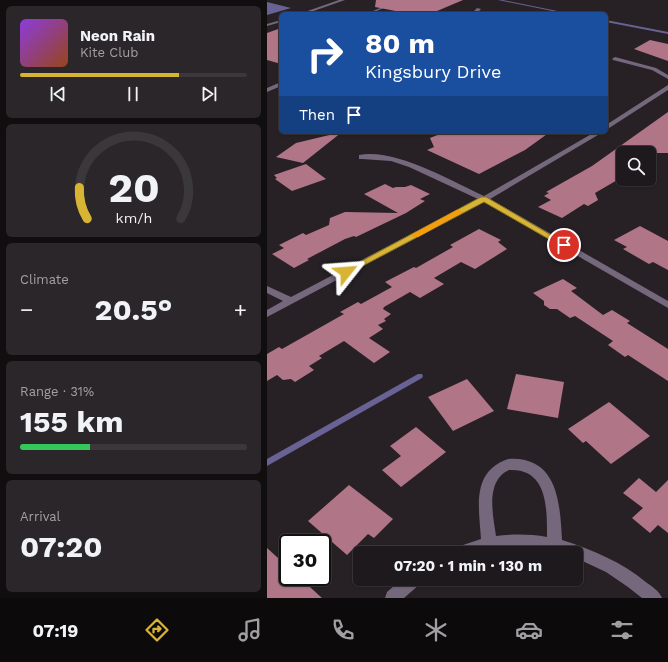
<!DOCTYPE html>
<meta charset="utf-8">
<style>
:root{--surface:#1d191c;--page:#2a2629;--text:#f1f3f6;--muted:#a0a0a3;--line:#3b383b;--accent:#d7b434}
body{margin:0;font-family:"Work Sans",sans-serif;background:var(--page);color:var(--text);height:100vh;display:flex;flex-direction:column;font-size:15px;white-space:nowrap}
*{box-sizing:border-box;margin:0}
p{font-size:13px;color:var(--muted)}
.icon{flex:none;width:22px;height:22px;fill:none;stroke:currentColor;stroke-width:2;stroke-linecap:round;stroke-linejoin:round}
.map{position:relative;flex:1;overflow:hidden}
.details{display:flex;flex-direction:column;gap:6px;padding:6px;background:#100e0f;width:267px}
.details>*{flex:none}
.hud{position:absolute;left:12px;top:12px;width:329px;height:122px;border-radius:6px;box-shadow:0 1px 3px #0004,0 0 0 1px var(--line);background:#1a4fa0;color:#fff;overflow:hidden}
.buttons{position:absolute;left:349px;top:146px;display:grid;gap:8px}
.buttons a{display:grid;place-items:center;width:40px;height:40px;border-radius:6px;background:var(--surface);box-shadow:0 1px 3px #0004,0 0 0 1px var(--line);font-size:20px}
.speed{position:absolute;left:12px;top:534px;display:flex;gap:8px;font-size:20px;font-weight:700;text-align:center}
.speed>*{display:grid;place-content:center;width:52px;height:52px;border-radius:50%;background:var(--surface);box-shadow:0 1px 3px #0004,0 0 0 1px var(--line);line-height:1}
.speed .limit{border:2px solid #111;border-radius:6px;background:#fff;color:#111}
.pin{position:absolute;display:grid;place-items:center;width:34px;height:34px;color:#fff;margin:-17px;border:2px solid #fff;border-radius:50%;box-shadow:0 1px 4px #0007}
.me{position:absolute;width:44px;margin:-22px;rotate:62deg;stroke-linejoin:round;filter:drop-shadow(0 0 3px #0008)}
.turn{display:flex;align-items:center;gap:14px;height:84px;padding:0 20px;font-size:18px}
.turn .icon{width:52px;height:52px;stroke-width:2.5}
.turn b{display:block;font-size:28px;line-height:34px}
.then{display:flex;align-items:center;height:38px;padding:0 20px;background:#0003;gap:8px;font-size:15px}
.big{font-size:30px;font-weight:700;line-height:1.1}
.details .card{flex:1;display:flex;flex-direction:column;justify-content:center;gap:6px;min-width:0;padding:0 14px;border-radius:6px;background:var(--page)}
.details .dial{align-items:center;gap:0}
.dial svg{height:104px;overflow:visible;fill:none;stroke:var(--line);stroke-width:7;stroke-linecap:round;text-anchor:middle}
.dial text{fill:var(--text);stroke:none}
.song{display:flex;align-items:center;gap:12px}
.cover{width:48px;height:48px;border-radius:6px;background:linear-gradient(135deg,hsl(270 70% 55%),hsl(20 70% 35%))}
.played{height:4px;border-radius:2px;background:linear-gradient(90deg,var(--accent) 70%,var(--line) 70%)}
.keys{display:flex;justify-content:space-around;direction:ltr}
.heat{display:flex;justify-content:space-between;align-items:center;font-size:22px;direction:ltr}
.charge{height:6px;border-radius:3px;background:linear-gradient(90deg,#34c759 31%,var(--line) 0)}
.trip{position:absolute;left:86px;top:546px;width:230px;height:40px;border-radius:6px;background:var(--surface);box-shadow:0 1px 3px #0004,0 0 0 1px var(--line);font-weight:700;line-height:40px;text-align:center}
.tabs{display:flex;height:64px;justify-content:space-around;align-items:center;background:#0c0a0b;color:var(--muted)}
.tabs .icon{width:28px;height:28px}
.tabs .current{color:var(--accent)}
.tabs b{font-size:18px;color:var(--text)}
main{display:flex;flex:1;min-height:0}
.map>svg:first-child{display:block}
.water{fill:#696295}
.lines{fill:none;stroke-linecap:round;stroke-linejoin:round}
.stream{fill:#696295;fill-rule:evenodd}
.building{fill:#b17588}
.street{fill:#75687d;fill-rule:evenodd}
.route{fill:#d7b434;stroke:#8c7522}
.slow{fill:#f59e0b}
</style>
<main>
<section class="details">
<div class="card">
<div class="song"><i class="cover"></i><div><b>Neon Rain</b><p>Kite Club</p></div></div>
<div class="played"></div>
<div class="keys"><svg class="icon" aria-label="previous" viewBox="0 0 24 24"><path d="M18 5L8 12l10 7zM5 5v14"/></svg><svg class="icon" aria-label="pause" viewBox="0 0 24 24"><path d="M8 5v14M16 5v14"/></svg><svg class="icon" aria-label="next" viewBox="0 0 24 24"><path d="M6 5l10 7-10 7zM19 5v14"/></svg></div>
</div>
<div class="card dial"><svg viewBox="0 0 100 80">
<path d="M14 69A42 42 0 1 1 86 69"/>
<path d="M14 69A42 42 0 0 1 8 45" stroke="#d7b434"/>
<text x="50" y="56" font-size="32" font-weight="700">20</text>
<text x="50" y="72" font-size="11">km/h</text>
</svg></div>
<div class="card"><p>Climate</p>
<div class="heat"><a>−</a><b class="big">20.5°</b><a>+</a></div>
</div>
<div class="card"><p>Range · 31%</p><b class="big">155 km</b><div class="charge"></div></div>
<div class="card"><p>Arrival</p><b class="big">07:20</b></div>
</section>
<div class="map">
<svg width="401" height="598" viewBox="0 0 401 598">
<rect width="100%" height="100%" fill="#272125"/>
<!-- water -->
<path class="water" d="M0,2L24,8L0,15Z"/>
<g class="lines">
<!-- stream -->
<path class="stream" d="M231,0H236L305,14H300Z
M120,5L122,6L102,14H99Z
M339,20L401,32V34L339,22Z
M151,374H155L156,376L155,378L0,466V459Z"/>
</g>
<!-- building -->
<path class="building" d="M109,0H196L163,14H144L108,7Z
M14,28V64L0,60V33Z
M383,40L401,44V61L367,49Z
M401,112V153H356V173L349,177L352,179L328,193L331,200L321,206L317,204L295,218L271,207L284,200L277,196L282,193L279,192L325,166Z
M75,132L36,163L9,157L29,143Z
M178,132H283L258,150L212,174L160,150L167,147L163,138Z
M39,164L59,179L25,191L8,179L10,178L7,175Z
M118,184L126,188L129,187H138L144,185L163,194L153,199L158,201L139,213L89,237L87,236L78,239L40,259L42,260L27,268L5,254L17,248L12,245L36,233L39,235L62,225L63,218L78,212L131,213L97,194Z
M373,226L401,241V270L386,262L382,264L356,249L360,247L347,240Z
M212,229L234,240L231,242L240,249L208,269L194,262L167,278L177,284L153,298L143,292L117,307L116,309L124,314L117,319L119,321L111,325L116,329L102,338L123,352L107,363L77,341L52,356L55,358L42,366L47,370L28,382L24,379L16,380L10,375L0,381V354L12,347L15,349L77,314L73,312L91,302L94,304L125,287L118,282L147,267L149,268L186,247L183,245Z
M296,279L310,288L304,291L336,315L345,310L363,321L360,323L401,349V381L361,355L358,357L341,345L346,341L308,316L303,318L290,309H283L277,305V301L266,293Z
M249,374L297,382L291,418L240,409Z
M200,379L227,411L186,431L161,397Z
M342,402L383,436L344,464L319,441L316,443L301,429Z
M149,427L179,452L134,487L115,470L134,456L123,446Z
M372,478L389,492L401,480V533L391,525L383,533L365,518L376,508L356,493Z
M82,485L126,519L107,538L101,534L80,555L41,521Z
M0,548L21,567V577H32L55,598H0Z"/>
<g class="lines">
<!-- street -->
<path class="street" d="M72,0H78L38,14H32Z
M210,8L214,9L209,14H204Z
M14,20V22L0,26V24Z
M348,57L389,68L401,75V79L385,70L346,60L345,59Z
M14,82V86L0,92V88Z
M401,85V90L339,130V125Z
M328,132H336L223,199L401,301V308L217,202L0,317V310L16,301L0,293V286L24,297L211,199L142,167L124,161L95,159H92V155C129,148 184,181 217,196Z
M241,459C291,456 293,503 295,540C326,550 355,562 380,583C386,587 392,591 395,598H375L361,587L339,572L309,558V553H292L269,548H243L212,553H185L187,548L214,539C212,507 204,472 241,459ZM242,470C281,468 280,509 280,537C263,534 246,534 229,536C226,515 218,481 242,470Z
M135,579H156L153,584L137,598H118L120,592Z"/>
</g>
<!-- route -->
<path class="route" d="M214,197H219L301,245L300,246H294L217,202L82,273H76L74,272Z"/>
<!-- slow -->
<path class="slow" d="M190,210H192L196,212L151,237H146L144,235Z"/>
</svg>
<div class="buttons">
<a><svg class="icon" aria-label="search" viewBox="0 0 24 24"><circle cx="10" cy="10" r="6"/><path d="M15 15l6 6"/></svg></a>
</div>
<div class="speed"><div class="limit">30</div></div>
<div class="pin" style="left:297px;top:245px;background:#d93025"><svg class="icon" aria-label="arrive" viewBox="0 0 24 24"><path d="M6 21V4h12l-3 4 3 4H6"/></svg></div>
<svg class="me" style="left:79px;top:272px" viewBox="-20 -20 40 40"><path d="M0-17L14 15 0 8-14 15z" fill="#d7b434" stroke="#fff" stroke-width="4"/></svg>
<div class="trip">07:20 · 1 min · 130 m</div>
<div class="hud">
<div class="turn"><svg class="icon" aria-label="right" viewBox="0 0 24 24"><path d="M7 20v-9h11M14 6l5 5-5 5"/></svg><div><b>80 m</b>Kingsbury Drive</div></div>
<div class="then">Then<svg class="icon" aria-label="arrive" viewBox="0 0 24 24"><path d="M6 21V4h12l-3 4 3 4H6"/></svg></div>
</div>
</div>
</main>
<nav class="tabs">
<b>07:19</b>
<svg class="icon current" aria-label="directions" viewBox="0 0 24 24"><path d="M12 3l9 9-9 9-9-9zM9 14v-3h6M13 9l2 2-2 2"/></svg>
<svg class="icon" aria-label="music" viewBox="0 0 24 24"><path d="M9 18V5l10-2v13"/><circle cx="6" cy="18" r="3"/><circle cx="16" cy="16" r="3"/></svg>
<svg class="icon" aria-label="phone" viewBox="0 0 24 24"><path d="M5 4h4l2 5-3 2q2 4 5 5l2-3 5 2v4C11 20 4 13 5 4z"/></svg>
<svg class="icon" aria-label="climate" viewBox="0 0 24 24"><path d="M12 3v18M4 7l16 10M4 17L20 7"/></svg>
<svg class="icon" aria-label="car" viewBox="0 0 24 24"><path d="M5 17H2v-5l4-1 3-4h7l3 4 3 1v5h-3M9 17h6M6 11h13"/><circle cx="7" cy="17" r="2"/><circle cx="17" cy="17" r="2"/></svg>
<svg class="icon" aria-label="filters" viewBox="0 0 24 24"><path d="M4 7h16M4 17h16"/><circle cx="9" cy="7" r="2"/><circle cx="15" cy="17" r="2"/></svg>
</nav>
